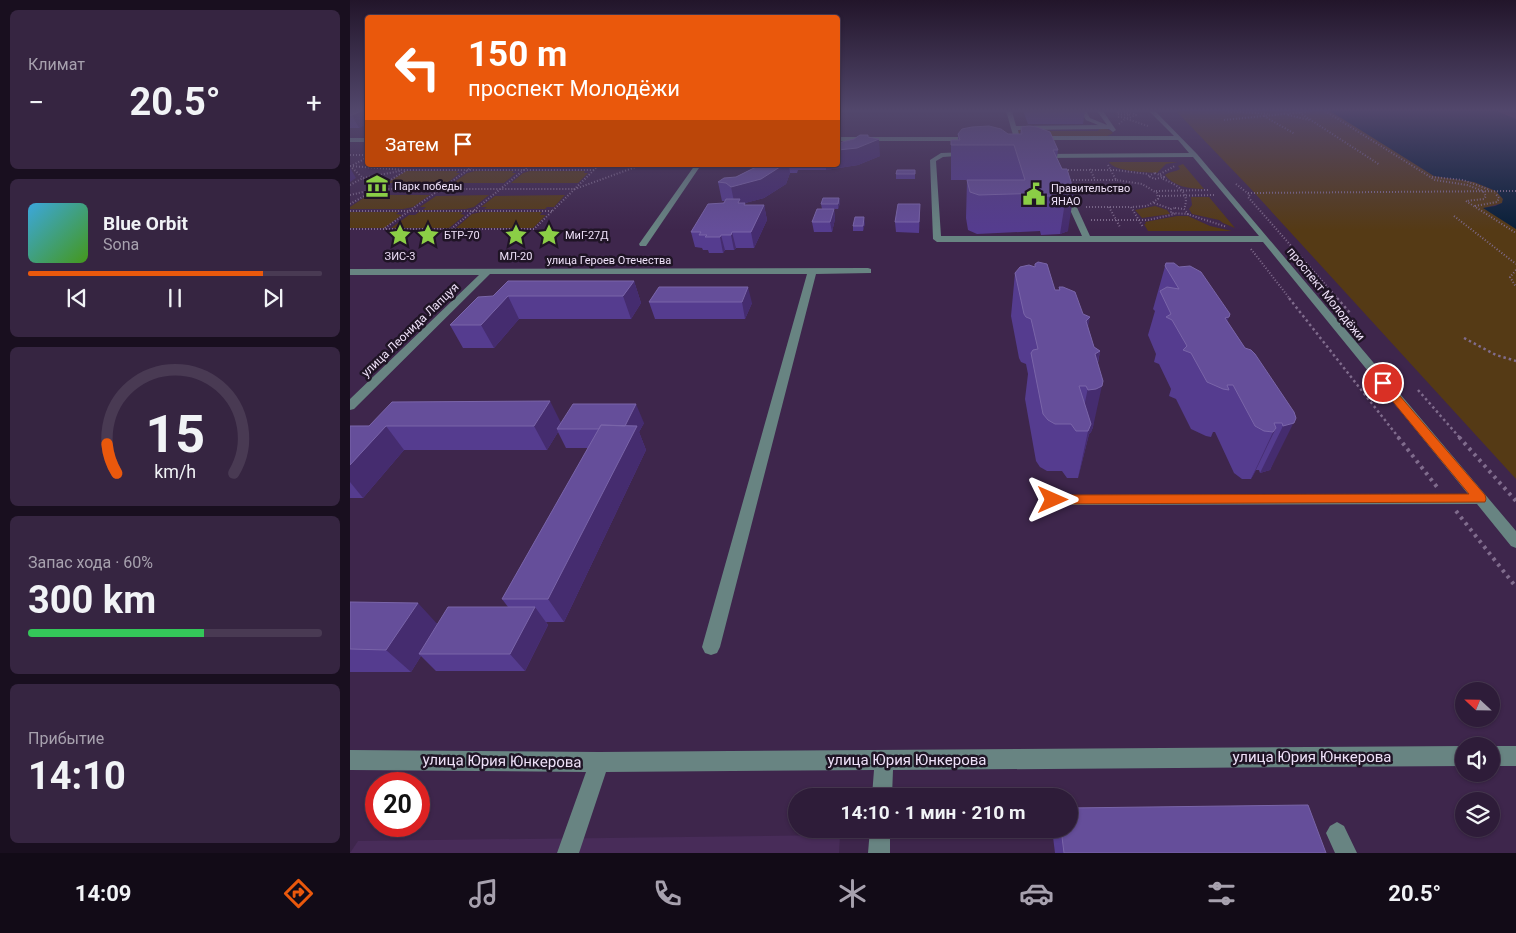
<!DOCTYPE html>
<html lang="ru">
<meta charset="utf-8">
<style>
:root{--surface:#2e1c39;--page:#362541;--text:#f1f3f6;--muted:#a7a1ae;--line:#493a53;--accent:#ea580c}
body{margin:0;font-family:Roboto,sans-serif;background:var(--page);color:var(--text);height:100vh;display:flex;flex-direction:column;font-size:19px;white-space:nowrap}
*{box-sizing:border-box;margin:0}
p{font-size:16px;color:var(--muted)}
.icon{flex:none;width:28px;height:28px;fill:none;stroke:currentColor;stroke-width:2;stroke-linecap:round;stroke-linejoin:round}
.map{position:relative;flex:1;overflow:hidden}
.drawer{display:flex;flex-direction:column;gap:10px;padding:10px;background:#190f1f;width:350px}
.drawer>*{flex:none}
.banner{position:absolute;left:15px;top:15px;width:475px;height:152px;border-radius:5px;box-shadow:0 1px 4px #0004,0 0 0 1px var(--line);background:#ea580c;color:#fff;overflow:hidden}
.needle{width:32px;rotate:292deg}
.buttons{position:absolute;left:1105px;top:682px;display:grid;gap:10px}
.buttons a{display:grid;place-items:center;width:45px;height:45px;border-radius:50%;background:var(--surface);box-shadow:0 1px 4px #0004,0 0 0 1px var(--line);font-size:25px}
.speed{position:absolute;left:15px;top:772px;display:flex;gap:10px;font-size:25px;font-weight:700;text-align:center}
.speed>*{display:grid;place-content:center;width:65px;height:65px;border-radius:50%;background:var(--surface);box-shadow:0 1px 4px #0004,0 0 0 1px var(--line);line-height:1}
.speed .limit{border:8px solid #d22;background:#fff;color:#111}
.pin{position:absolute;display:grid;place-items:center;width:42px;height:42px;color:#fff;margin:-21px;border:2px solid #fff;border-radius:50%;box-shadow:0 1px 5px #0007}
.me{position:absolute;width:55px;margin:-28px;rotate:90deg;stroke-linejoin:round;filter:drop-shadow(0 0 4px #0008)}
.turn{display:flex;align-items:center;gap:18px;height:105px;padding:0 20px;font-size:22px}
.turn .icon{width:65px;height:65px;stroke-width:2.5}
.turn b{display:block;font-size:35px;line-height:42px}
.then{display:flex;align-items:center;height:48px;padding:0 20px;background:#0003;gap:10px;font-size:19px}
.big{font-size:38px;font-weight:700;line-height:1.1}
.drawer .tile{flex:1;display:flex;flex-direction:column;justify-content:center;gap:8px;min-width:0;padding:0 18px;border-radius:8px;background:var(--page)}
.drawer .dial{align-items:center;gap:0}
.dial svg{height:130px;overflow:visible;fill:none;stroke:var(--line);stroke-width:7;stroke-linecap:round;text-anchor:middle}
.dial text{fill:var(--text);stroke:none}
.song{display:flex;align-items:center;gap:15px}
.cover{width:60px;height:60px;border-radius:8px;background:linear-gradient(135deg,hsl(200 70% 55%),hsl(100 70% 35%))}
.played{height:5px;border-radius:2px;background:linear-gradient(90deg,var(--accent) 80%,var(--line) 80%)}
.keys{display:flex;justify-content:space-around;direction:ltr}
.heat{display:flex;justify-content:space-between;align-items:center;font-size:28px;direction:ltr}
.charge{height:8px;border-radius:4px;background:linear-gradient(90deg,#34c759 60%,var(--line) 0)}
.trip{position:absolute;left:438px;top:788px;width:290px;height:50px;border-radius:25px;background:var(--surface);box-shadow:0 1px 4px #0004,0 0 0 1px var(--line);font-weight:700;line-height:50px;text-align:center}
.dock{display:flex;height:80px;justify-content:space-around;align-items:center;background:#120b17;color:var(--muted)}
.dock .icon{width:35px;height:35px}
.dock .on{color:var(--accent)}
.dock b{font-size:22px;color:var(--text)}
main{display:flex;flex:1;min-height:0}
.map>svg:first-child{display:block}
.built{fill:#482c59}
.green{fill:#553a15}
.water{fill:#081f38}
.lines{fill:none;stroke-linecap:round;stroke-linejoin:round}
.path-far2{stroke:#806c8d;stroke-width:2;stroke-dasharray:1 2;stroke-linecap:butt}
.path-far1{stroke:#806c8d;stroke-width:2.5;stroke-dasharray:2.5 3;stroke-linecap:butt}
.path{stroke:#806c8d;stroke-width:4;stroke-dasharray:3 4.5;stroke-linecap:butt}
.minor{fill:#688482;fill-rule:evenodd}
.wall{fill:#553c8f}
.shaded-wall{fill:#452c6f}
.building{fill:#654e9a;stroke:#7a65a9}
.route{fill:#ea580c;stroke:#983908}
.labels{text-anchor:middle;stroke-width:5;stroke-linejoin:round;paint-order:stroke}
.far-poi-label{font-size:11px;fill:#eee0f8;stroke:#1f1425;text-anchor:start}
.far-street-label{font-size:11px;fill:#eee0f8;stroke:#1f1425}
.street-label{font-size:12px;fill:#eee0f8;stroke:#1f1425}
.near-street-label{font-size:15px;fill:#eee0f8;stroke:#1f1425}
</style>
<main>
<section class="drawer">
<div class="tile"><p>Климат</p>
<div class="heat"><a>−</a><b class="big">20.5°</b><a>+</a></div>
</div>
<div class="tile">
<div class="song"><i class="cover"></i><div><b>Blue Orbit</b><p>Sona</p></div></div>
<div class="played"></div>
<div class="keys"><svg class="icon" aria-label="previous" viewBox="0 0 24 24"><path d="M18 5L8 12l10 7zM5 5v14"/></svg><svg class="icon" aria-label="pause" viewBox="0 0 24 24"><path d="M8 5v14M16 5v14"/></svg><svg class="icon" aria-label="next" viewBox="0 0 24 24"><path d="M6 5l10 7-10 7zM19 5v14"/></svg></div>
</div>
<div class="tile dial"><svg viewBox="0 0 100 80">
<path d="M14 69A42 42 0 1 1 86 69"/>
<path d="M14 69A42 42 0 0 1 8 51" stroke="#ea580c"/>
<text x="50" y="56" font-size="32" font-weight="700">15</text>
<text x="50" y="72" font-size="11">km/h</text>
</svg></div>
<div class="tile"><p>Запас хода · 60%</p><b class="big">300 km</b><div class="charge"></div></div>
<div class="tile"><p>Прибытие</p><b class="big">14:10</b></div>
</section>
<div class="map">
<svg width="1166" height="853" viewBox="0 0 1166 853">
<rect width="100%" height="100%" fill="#3e264c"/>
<!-- built -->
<path class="built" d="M490,835L489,853H0L8,841Z"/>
<!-- green -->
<path class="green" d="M826,111H982L1084,176L1124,182L1146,191L1153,199L1152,203L1134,208L1166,229V479L900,188Z
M671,129L681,131H748C750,126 760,129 763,133L757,136H675L669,134L668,131Z
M759,162H828L816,164L807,173C795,172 765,172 759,162Z
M833,164L854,189C839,189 823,186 815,175C820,171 825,172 830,169L828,166Z
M56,171H108L106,173H110L97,183H37Z
M125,171H164L162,173H166L154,183H103L117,173Z
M180,171H235L234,173H238L228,183H161L173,173Z
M18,195H80L63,207L53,209H0V207Z
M139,195L124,207L116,209L73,210L76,207H70L86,196Z
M215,195L204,207H197L195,209H134L137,207H131L145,196Z
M841,197H859L885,228L873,223L869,220L842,214L839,209L842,205Z
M805,206L817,210L820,214L792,218L785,210Z
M0,212H49L46,214L52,215L34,228H0Z
M69,212H113L110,214L115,215L99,228H41L59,215H65Z
M131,212H192L190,215H196L183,228H106L122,214Z
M827,216H838L860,226L882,231H798L794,224H796L795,222Z"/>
<!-- water -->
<path class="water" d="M980,111H1147L1166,119V229L1133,208L1145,206L1152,203L1153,199L1146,191L1124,182L1084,176Z"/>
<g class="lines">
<!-- path-far2 -->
<path class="path-far2" d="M875,111L920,114
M947,111L1030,165
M975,111L1085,180L1117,185L1133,191L1136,196L1134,199L1116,201
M768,112H776L780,115L767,114Z
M938,115L959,120
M914,116L945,134
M768,117L779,118L786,115L777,111
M777,119L798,126
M874,120L964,111
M769,124L776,118
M0,155H18
M3,165L18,157
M758,165L766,180L792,184L807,193L808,199L797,206L781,207L793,227
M0,166L55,170H244
M0,166L25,189
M740,169L745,180
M715,170H765L798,174
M805,173L814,177L805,179L798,176Z
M810,174L825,166
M1082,177L1113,180L1140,190
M813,179C827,185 841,192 834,209
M720,180H766
M886,184L900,195L898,197L988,299
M0,185L13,178L50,171
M26,189L55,171
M806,191L860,190
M898,193L1166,191
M0,195L26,189H225L291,165
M809,196L865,195
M1116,201L1166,233
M804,203L821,209
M0,204L21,192
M1125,206L1147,202L1149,198L1145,193
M736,207H781
M759,207L770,227
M825,208L834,209L838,214L821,213V209Z
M0,211H202
M837,214L877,227
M1104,216L1166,264
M741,220H798L825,214
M35,228L125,165
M0,229H184L249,165
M101,229L180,165
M901,249L940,299
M1166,270L1160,277L1166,287"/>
<!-- path-far1 -->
<path class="path-far1" d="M939,298L1049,438
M987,298L1001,314
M1114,338L1146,355L1166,361
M1068,390L1110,438"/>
<!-- path -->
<path class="path" d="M1048,437L1087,487
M1109,437L1166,501
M1106,511L1166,587"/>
<!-- minor -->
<path class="minor" d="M656,111H662L666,126L748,125L736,120L730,111H736L740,118L757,125L747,111H753L766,130L763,132L759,129L668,130L669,135L666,137L663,135Z
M799,111H805L847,154L1166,531V548L1161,546L1127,504L703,505L698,504L696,500L698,496L703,495L1118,494L913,242H587L583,239L580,160L591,153L617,152L619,153V155L593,157L586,161L591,236H732L711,190L715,188L719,190L740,236H909L843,157L690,158L687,156L690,154L839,153L828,140H687L684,138L687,136H824Z
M488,137H625L628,139L625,141H488Z
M0,138H18V142H0Z
M345,165H351L296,246H290L289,244Z
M518,268L521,269V273L466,274L370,647L367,653L361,655L355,653L352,647L457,274H140L4,409L0,410V399L129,275H0V269Z
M1114,746V766L543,770L542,796H522L524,770L256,772L229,853H207L236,772L0,770V750L249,752Z
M1141,746H1166V766H1141Z
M987,822L994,826L1007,853H985L976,833L980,826Z
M520,829H540V853H518Z"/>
</g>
<!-- wall -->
<path class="wall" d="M0,111H18V123L9,128H0Z
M673,111H735L733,124H678Z
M671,127L708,150L707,158L712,169H717L718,231L710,234L691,235L690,231L627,234L618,230L616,218L617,180H655H601V140H608V134H670Z
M518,137L530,156L508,165L476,170H448L447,173H440L436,184L414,198L395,203V205H414L417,220L404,248H386L384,250H375L373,253H359L358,250H353L352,248L345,247L341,232L375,201H372L368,182L386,177L410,165H488Z
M565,170V179H546V174Z
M489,198L490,203L488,209H484L485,219L482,232H464L462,222L472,209L471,204Z
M570,204L569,233L546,232L545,222Z
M515,223L513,231H503V226Z
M816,263L878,322L895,348L944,412L920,470L910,473L909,470H906L901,479H892L884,473L865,432H863L861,437L856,436L841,429L826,399L819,396L821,389L809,364L804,362L806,354L798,335L805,311L803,309Z
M665,273L705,290H709V287L738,327L744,347L750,351L748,363L743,427L741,432L739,434L728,478H717L712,471H697L690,467L686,461L675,399L678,374L676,364L671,362L669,358L661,316Z
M284,281L291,303L281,319H169L144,348H113L100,325L143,296Z
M309,287L402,303L395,319H305L299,302Z
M211,423H294L289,432L296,450L214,622H196L198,625L175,671H86L71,656L61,672H0V602L88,624L158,607L152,599L238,448H216L208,432L197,450H54L13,498H0V426Z
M702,829H719L976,853H705Z"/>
<!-- shaded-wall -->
<path class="shaded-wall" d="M11,111H14L18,118V123L9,128L2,115Z
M529,139L530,156L508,165L476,170V165H488V150Z
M433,165H439L440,173L436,184L414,198L395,203L398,218L385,206L381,187Z
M0,168L6,178L0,182Z
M724,192L718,231L710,234L716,196Z
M489,198L490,203L488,209V204Z
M570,204V214L569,233V222Z
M414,205L417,220L404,248L401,232Z
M484,209L485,219L482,232L480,222Z
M514,217L515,223L513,231V226Z
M382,232L386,248L384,250L381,235Z
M371,235L375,250L373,253L370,237Z
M284,281L291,303L281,319L273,296Z
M398,287L402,303L395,319L392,302Z
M158,296L169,319L144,348L131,325Z
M740,317L731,362L736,321Z
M879,317L863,362L875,318Z
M750,351L742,389L753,381L743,427L741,432L739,434L728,478L738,431H729L745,354Z
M200,401L212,425L207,429L208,432L197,450L184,426Z
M286,404L294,423L289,432L296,450L214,622L198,599L273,429Z
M946,418L920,470L910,473L933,426Z
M36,426L54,450L13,498L0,482V465Z
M926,428L903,476L901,479L923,432Z
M68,603L90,627L69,654L71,656L61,672L36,650Z
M185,607L198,625L175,671L160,654Z"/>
<!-- building -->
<path class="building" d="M0,111H11L2,115H0Z
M639,126L651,129L658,134H672L671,127L679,126L687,127L700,132L708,150H703L712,169H717L724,192L716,196H696L694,193L629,195L620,192L617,180H675L664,145H601V140H610L608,134L612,129L622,127Z
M510,135H518V137L529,139L507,148L488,150V143L504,139Z
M410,165H433L411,179L381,187L376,183L368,182L374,178L386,177Z
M547,170H565V174H546Z
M473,198H489L488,204H471Z
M376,199H390L388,203H395L394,205H414L401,232H382L381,235H371L370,237H355L357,235H349L351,232H341L358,204L374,203Z
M548,204H570L569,222H545Z
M467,209H484L480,222H462Z
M505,217H514L513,226H503Z
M688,262L697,264L705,290H710L709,287H713L725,292L733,314L740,317L736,321L744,347L750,351L745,354L753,381L752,386L746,389L738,390L736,386H729L741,424L738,431H726L721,424H705L698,420L693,414L681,353L683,350L688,349L681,319L676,317L674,314L665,273L670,267L679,265L685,267V264Z
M816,263H824L829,267L840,266L851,272L880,314L879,317L875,318L895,348L901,350L905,354L944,412L946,418L944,423L933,426L932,423H924L926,428L923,432L914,431L905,426L883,385H877L879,390L873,389L857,382L841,353L833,350L837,346L822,320L816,317L821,314L810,291L817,287L829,289L815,266Z
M158,281H284L273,296H158L131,325H100L128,297L143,296Z
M309,287H398L392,302H299Z
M200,401L184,426H36L0,465V426H19L42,402Z
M223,404H286L275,426L251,425L249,429H207Z
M251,425L287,426L198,599H152Z
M0,602L68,603L36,650L0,649Z
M98,607H185L160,654H69Z
M958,805L976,853H714L711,829H719V808Z"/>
<!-- sky -->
<linearGradient id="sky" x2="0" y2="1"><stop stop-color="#22152a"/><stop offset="0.48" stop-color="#52476c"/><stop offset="1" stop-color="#52476c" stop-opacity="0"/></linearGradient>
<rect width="1166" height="230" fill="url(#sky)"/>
<!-- route -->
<path class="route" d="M1033,380L1037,381L1135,495L1136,499L1135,502L703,504L699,503L697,500L699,496L703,495L1119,494L1030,386L1028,383Z"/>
<!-- icons -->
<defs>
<symbol id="museum-bare" viewBox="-9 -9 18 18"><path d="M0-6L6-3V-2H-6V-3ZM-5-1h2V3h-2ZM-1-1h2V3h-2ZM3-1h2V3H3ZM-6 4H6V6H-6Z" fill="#8bce46" stroke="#1f1425" stroke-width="2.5" paint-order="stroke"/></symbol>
<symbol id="civic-bare" viewBox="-9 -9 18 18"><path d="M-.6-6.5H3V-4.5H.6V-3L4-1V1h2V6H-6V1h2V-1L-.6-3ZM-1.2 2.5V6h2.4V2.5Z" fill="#8bce46" stroke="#1f1425" stroke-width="2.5" paint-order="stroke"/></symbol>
<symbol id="sight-bare" viewBox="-9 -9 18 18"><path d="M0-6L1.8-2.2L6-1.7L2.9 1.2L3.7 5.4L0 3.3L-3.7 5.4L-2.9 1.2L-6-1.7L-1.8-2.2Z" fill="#8bce46" stroke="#1f1425" stroke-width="2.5" paint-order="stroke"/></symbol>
</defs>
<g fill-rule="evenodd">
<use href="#museum-bare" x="11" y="170" width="32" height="32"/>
<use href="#civic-bare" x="668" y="178" width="32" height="32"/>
<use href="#sight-bare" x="34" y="219" width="32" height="32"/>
<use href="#sight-bare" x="62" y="219" width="32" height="32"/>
<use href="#sight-bare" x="150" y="219" width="32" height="32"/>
<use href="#sight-bare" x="183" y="219" width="32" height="32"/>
</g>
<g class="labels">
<!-- far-poi labels -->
<g class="far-poi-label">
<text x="44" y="190">Парк победы</text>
<text x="701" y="192">Правительство<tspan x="701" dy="13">ЯНАО</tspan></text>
<text x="94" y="239">БТР-70</text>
<text x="215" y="239">МиГ-27Д</text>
<text x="50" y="260" text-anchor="middle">ЗИС-3</text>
<text x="166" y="260" text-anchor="middle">МЛ-20</text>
</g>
<!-- far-street labels -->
<g class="far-street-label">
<text x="259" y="264">улица Героев Отечества</text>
</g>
<!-- street labels -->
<g class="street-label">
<text transform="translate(976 294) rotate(51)" y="4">проспект Молодёжи</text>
<text transform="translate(60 330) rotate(-44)" y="4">улица Леонида Лапцуя</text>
</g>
<!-- near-street labels -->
<g class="near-street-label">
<text x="962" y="762">улица Юрия Юнкерова</text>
<text x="557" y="765">улица Юрия Юнкерова</text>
<text transform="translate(152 761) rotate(1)" y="5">улица Юрия Юнкерова</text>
</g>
</g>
</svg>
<div class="buttons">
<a><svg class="needle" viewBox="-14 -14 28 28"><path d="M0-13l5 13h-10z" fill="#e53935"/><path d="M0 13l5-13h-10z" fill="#a7a1ae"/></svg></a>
<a><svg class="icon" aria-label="sound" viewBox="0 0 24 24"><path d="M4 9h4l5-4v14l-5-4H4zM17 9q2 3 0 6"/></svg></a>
<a><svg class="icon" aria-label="layers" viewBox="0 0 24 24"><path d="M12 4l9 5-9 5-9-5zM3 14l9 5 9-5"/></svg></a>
</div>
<div class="speed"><div class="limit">20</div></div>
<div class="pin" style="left:1033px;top:383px;background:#d93025"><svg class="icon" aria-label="arrive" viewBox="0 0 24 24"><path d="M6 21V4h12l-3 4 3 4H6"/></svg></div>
<svg class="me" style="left:703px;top:500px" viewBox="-20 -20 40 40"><path d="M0-17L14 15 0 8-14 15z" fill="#ea580c" stroke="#fff" stroke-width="4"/></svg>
<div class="trip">14:10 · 1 мин · 210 m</div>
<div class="banner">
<div class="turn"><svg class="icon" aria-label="left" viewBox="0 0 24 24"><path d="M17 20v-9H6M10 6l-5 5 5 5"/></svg><div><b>150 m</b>проспект Молодёжи</div></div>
<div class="then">Затем<svg class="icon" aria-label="arrive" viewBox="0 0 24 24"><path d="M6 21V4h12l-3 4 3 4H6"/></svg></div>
</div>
</div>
</main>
<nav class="dock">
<b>14:09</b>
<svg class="icon on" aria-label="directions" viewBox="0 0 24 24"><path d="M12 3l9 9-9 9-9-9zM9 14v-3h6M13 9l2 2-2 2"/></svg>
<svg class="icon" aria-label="music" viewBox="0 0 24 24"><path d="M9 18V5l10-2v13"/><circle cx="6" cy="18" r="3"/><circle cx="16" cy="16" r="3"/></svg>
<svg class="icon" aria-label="phone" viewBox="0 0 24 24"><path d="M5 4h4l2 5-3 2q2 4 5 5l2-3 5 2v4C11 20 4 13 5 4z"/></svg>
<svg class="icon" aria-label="climate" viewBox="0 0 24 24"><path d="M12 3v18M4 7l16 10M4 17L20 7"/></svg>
<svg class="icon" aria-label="car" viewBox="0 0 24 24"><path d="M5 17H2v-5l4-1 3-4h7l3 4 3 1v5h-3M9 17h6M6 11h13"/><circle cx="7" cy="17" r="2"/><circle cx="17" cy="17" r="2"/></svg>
<svg class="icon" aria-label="filters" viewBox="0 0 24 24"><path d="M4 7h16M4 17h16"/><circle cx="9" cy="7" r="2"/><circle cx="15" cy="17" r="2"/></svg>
<b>20.5°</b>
</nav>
